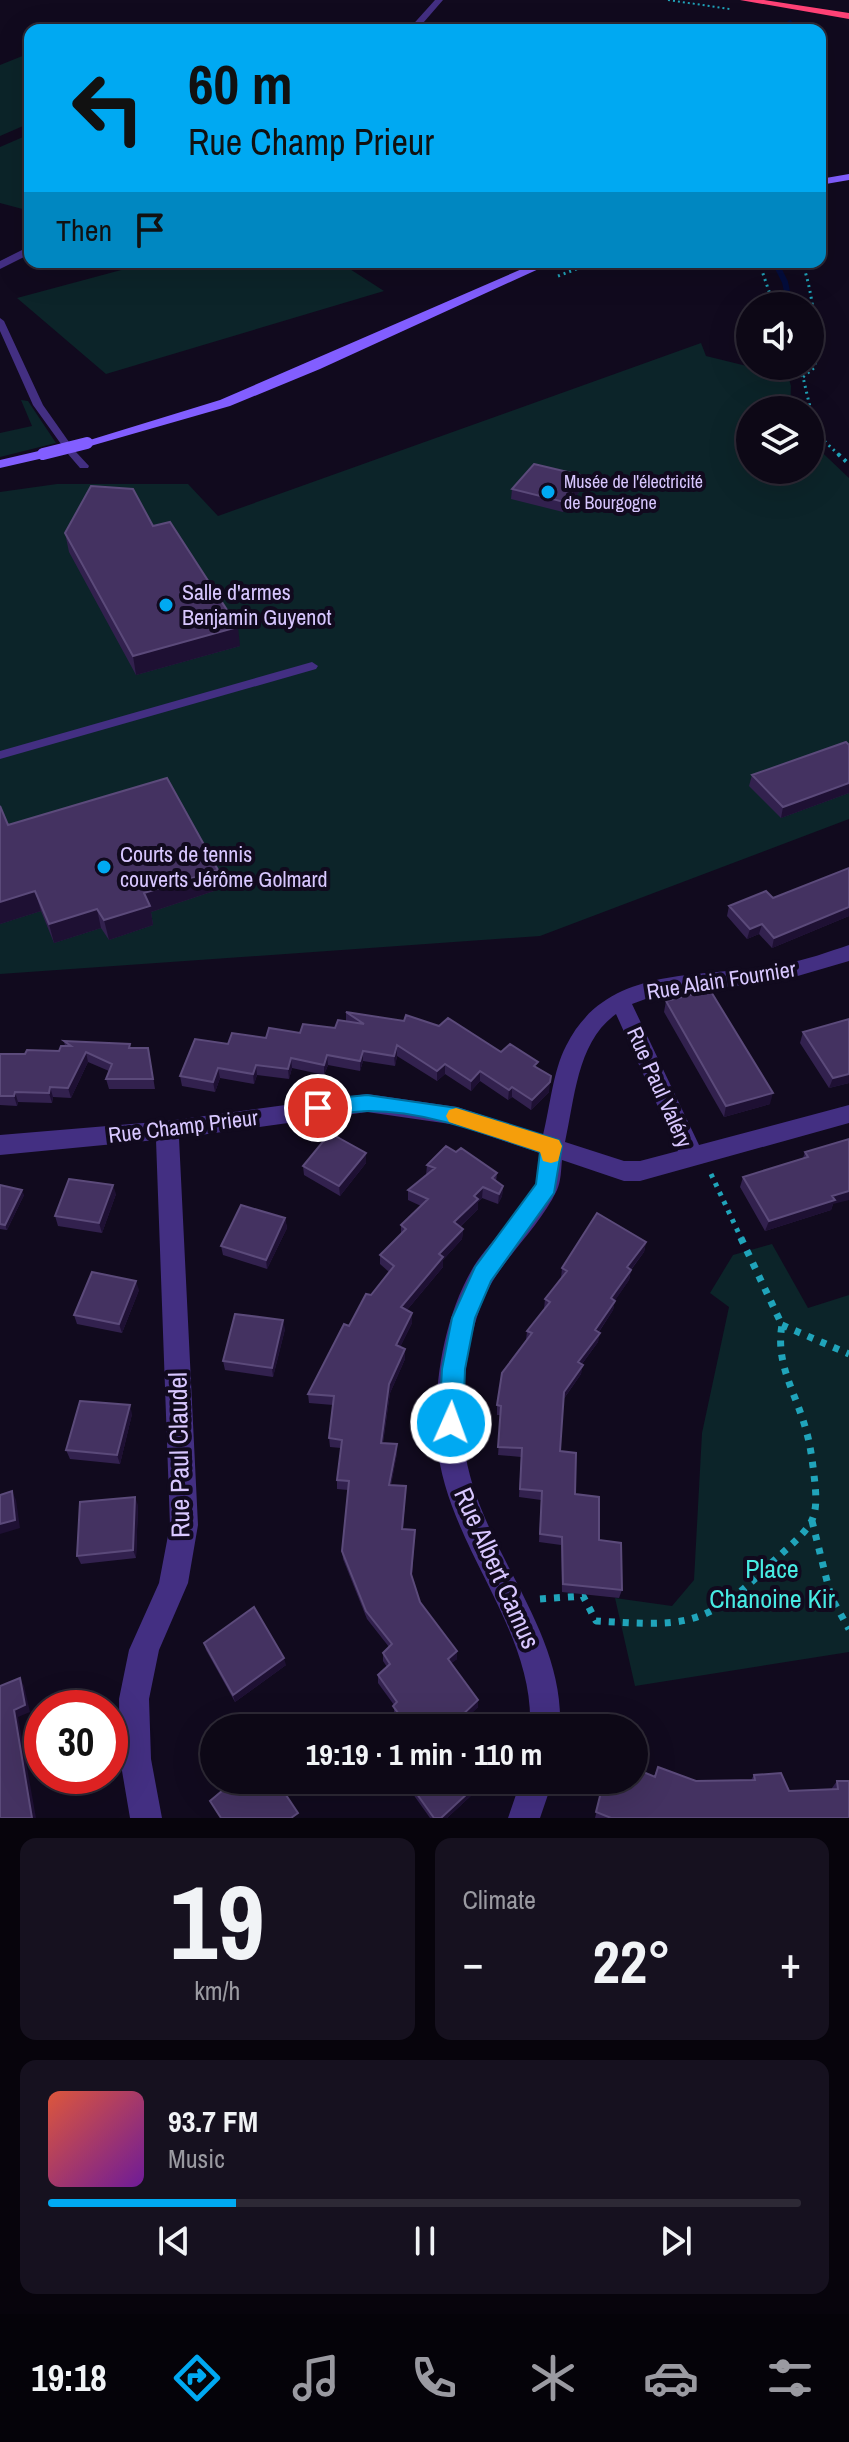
<!DOCTYPE html>
<meta charset="utf-8">
<style>
:root{--surface:#0d0816;--page:#16111f;--text:#f1f3f6;--muted:#9a9aa1;--line:#2d2935;--accent:#00a9f2}
body{margin:0;font-family:"Archivo Narrow",sans-serif;background:var(--page);color:var(--text);height:100vh;display:flex;flex-direction:column;font-size:30px;white-space:nowrap}
*{box-sizing:border-box;margin:0}
p{font-size:26px;color:var(--muted)}
.icon{flex:none;width:44px;height:44px;fill:none;stroke:currentColor;stroke-width:2;stroke-linecap:round;stroke-linejoin:round}
.map{position:relative;height:1818px;overflow:hidden}
.panel{display:flex;flex-direction:column;gap:20px;padding:20px;background:#07040c;flex:1}
.panel>*{flex:none}
.banner{position:absolute;left:24px;top:24px;width:802px;height:244px;border-radius:16px;box-shadow:0 8px 32px #0002,0 0 0 2px var(--line);background:#00a9f2;color:#111;overflow:hidden}
.tools{position:absolute;left:736px;top:292px;display:grid;gap:16px}
.tools a{display:grid;place-items:center;width:88px;height:88px;border-radius:50%;background:var(--surface);box-shadow:0 8px 32px #0002,0 0 0 2px var(--line);font-size:40px}
.speed{position:absolute;left:24px;top:1690px;display:flex;gap:16px;font-size:40px;font-weight:700;text-align:center}
.speed>*{display:grid;place-content:center;width:104px;height:104px;border-radius:50%;background:var(--surface);box-shadow:0 8px 32px #0002,0 0 0 2px var(--line);line-height:1}
.speed .limit{border:12px solid #d22;background:#fff;color:#111}
.pin{position:absolute;display:grid;place-items:center;width:68px;height:68px;color:#fff;margin:-34px;border:4px solid #fff;border-radius:50%;box-shadow:0 2px 8px #0007}
.me{position:absolute;width:88px;margin:-44px;rotate:2deg;stroke-linejoin:round;filter:drop-shadow(0 0 6px #0008)}
.turn{display:flex;align-items:center;gap:28px;height:168px;padding:0 32px;font-size:36px}
.turn .icon{width:104px;height:104px;stroke-width:2.5}
.turn b{display:block;font-size:56px;line-height:68px}
.then{display:flex;align-items:center;height:76px;padding:0 32px;background:#0003;gap:16px;font-size:30px}
.big{font-size:60px;font-weight:700;line-height:1.1}
.panel .widget{flex:1;display:flex;flex-direction:column;justify-content:center;gap:12px;min-width:0;padding:0 28px;border-radius:16px;background:var(--page)}
.panel .dial{align-items:center;gap:0}
.dial b{font-size:104px;line-height:1}
.song{display:flex;align-items:center;gap:24px}
.cover{width:96px;height:96px;border-radius:12px;background:linear-gradient(135deg,hsl(10 70% 55%),hsl(280 70% 35%))}
.played{height:8px;border-radius:4px;background:linear-gradient(90deg,var(--accent) 25%,var(--line) 25%)}
.keys{display:flex;justify-content:space-around;direction:ltr}
.heat{display:flex;justify-content:space-between;align-items:center;font-size:44px;direction:ltr}
.panel .tiles{flex:1;display:grid;gap:20px;grid-template-columns:1fr 1fr}
.widget:last-child{grid-column:span 2}
.trip{position:absolute;left:200px;top:1714px;width:448px;height:80px;border-radius:40px;background:var(--surface);box-shadow:0 8px 32px #0002,0 0 0 2px var(--line);font-weight:700;line-height:80px;text-align:center}
.dock{display:flex;height:128px;justify-content:space-around;align-items:center;background:#050309;color:var(--muted)}
.dock .icon{width:56px;height:56px}
.dock .current{color:var(--accent)}
.dock b{font-size:36px;color:var(--text)}
.map>svg:first-child{display:block}
.green{fill:#0c2429}
.lines{fill:none;stroke-linecap:round;stroke-linejoin:round}
.stream-far1{stroke:#040d3d;stroke-width:4}
.stream{stroke:#040d3d;stroke-width:6}
.path-far4{stroke:#20a4ba;stroke-width:2;stroke-dasharray:2 3;stroke-linecap:butt}
.path-far3{stroke:#20a4ba;stroke-width:3;stroke-dasharray:2 4;stroke-linecap:butt}
.path-far2{stroke:#20a4ba;stroke-width:4;stroke-dasharray:3 5;stroke-linecap:butt}
.path-far1{stroke:#20a4ba;stroke-width:5;stroke-dasharray:4 6;stroke-linecap:butt}
.path{stroke:#20a4ba;stroke-width:7;stroke-dasharray:6 8;stroke-linecap:butt}
.lane{fill:#432f82;fill-rule:evenodd}
.street{fill:#432f82;fill-rule:evenodd}
.secondary{fill:#825eff;fill-rule:evenodd}
.highway{fill:#ff4276;fill-rule:evenodd}
.secondary-bridge{stroke:#825eff;stroke-width:12}
.wall{fill:#32214e}
.shaded-wall{fill:#1e1033}
.building{fill:#443261;stroke:#5b4a7a;stroke-width:2}
.route{fill:#00a9f2;stroke:#006e9d;stroke-width:2}
.slow{fill:#f59e0b}
.poi-dot{fill:#00a9f2;stroke:#110a1e;stroke-width:3}
.labels{text-anchor:middle;stroke-width:8;stroke-linejoin:round;paint-order:stroke}
.far-poi-label{font-size:18px;fill:#d8c7ff;stroke:#110a1e;text-anchor:start}
.poi-label{font-size:22px;fill:#d8c7ff;stroke:#110a1e;text-anchor:start}
.street-label{font-size:22px;fill:#d8c7ff;stroke:#110a1e}
.near-street-label{font-size:26px;fill:#d8c7ff;stroke:#110a1e}
.near-park-label{font-size:26px;fill:#47ebe3;stroke:#110a1e}
</style>
<div class="map">
<svg width="849" height="1818" viewBox="0 0 849 1818">
<rect width="100%" height="100%" fill="#110a1e"/>
<!-- green -->
<path class="green" d="M30,53V123L0,136V65Z
M30,134V211L0,203V147Z
M151,262H339L384,291L106,374L17,298Z
M701,343L706,356L788,376L791,386L790,410H750V470H810V441L849,478V819L540,936L0,974V492L57,484H188L218,516Z
M21,400L28,401L56,443L0,457V433L32,426Z
M772,1244L808,1308L849,1295V1652L635,1686L615,1598L672,1606L694,1580L702,1433L729,1307L710,1293L733,1255Z"/>
<g class="lines">
<!-- stream-far1 -->
<path class="stream-far1" d="M781,30L790,22"/>
<!-- stream -->
<path class="stream" d="M775,262L785,282L790,306"/>
<!-- path-far4 -->
<path class="path-far4" d="M668,0L730,9"/>
<!-- path-far3 -->
<path class="path-far3" d="M759,262L774,306
M802,262C814,296 816,331 815,367L803,377
M558,276L595,262
M793,366L803,377L816,433L840,456"/>
<!-- path-far2 -->
<path class="path-far2" d="M838,454L849,464"/>
<!-- path-far1 -->
<path class="path-far1" d="M711,1174L741,1238"/>
<!-- path -->
<path class="path" d="M782,1325L849,1354
M812,1521L831,1597L849,1629
M540,1599L583,1596L596,1621C674,1625 702,1631 762,1572C774,1559 806,1535 812,1520C817,1509 816,1495 815,1484C813,1466 811,1447 806,1430C796,1393 775,1364 782,1325L740,1236"/>
<!-- lane -->
<path class="lane" d="M0,318L4,321L43,405L69,442L67,444H61L33,405L0,331Z
M70,452H76L89,466L88,468H80L68,454Z
M312,662L318,666L316,669L0,759V751Z"/>
<!-- street -->
<path class="street" d="M435,0H443L417,30H408Z
M30,246V254L0,269V261Z
M849,945V961L784,980L651,997L632,1004L699,1145L849,1105V1123L640,1181H624L562,1160C561,1170 561,1181 557,1190C542,1222 513,1249 494,1279C468,1319 459,1396 464,1444C475,1545 565,1625 560,1728H530C535,1627 445,1544 437,1442C433,1384 444,1316 474,1266C489,1242 527,1206 536,1183C539,1174 538,1162 540,1153L457,1125L367,1112L179,1138L198,1525L188,1583L159,1650L149,1699L151,1759L162,1818H130L120,1759L119,1699L129,1650L159,1583L170,1525L156,1140L0,1155V1135L167,1121L367,1094L457,1107L543,1135C550,1107 553,1071 566,1046C608,961 706,980 784,964C806,960 828,952 849,945ZM616,1014L678,1151L640,1161H624L565,1142C575,1098 577,1042 616,1014Z
M521,1780H553L540,1818H508Z"/>
<!-- secondary -->
<path class="secondary" d="M849,174V180L820,185V179Z
M538,262H554L320,369L230,406L87,447L80,443L220,400Z
M43,450L48,451V457L0,468V460Z"/>
<!-- highway -->
<path class="highway" d="M740,0H764L849,13V19Z"/>
<!-- secondary-bridge -->
<path class="secondary-bridge" d="M43,454L87,443"/>
</g>
<!-- wall -->
<path class="wall" d="M585,476L584,486L563,512L511,499L512,489Z
M153,526L240,646L136,675L69,552L65,533Z
M849,745V793L781,818L749,786L752,775Z
M0,806L8,825L220,889L151,912L153,925L109,940L101,928L54,943L41,911L0,924Z
M849,868V916L772,948L759,934L747,939L727,916L729,906L773,898Z
M666,1001L770,1104L724,1117L664,1012Z
M346,1012L501,1052L537,1068L549,1092L531,1110L512,1097L508,1100L480,1081L471,1091L445,1074L437,1081L397,1056L395,1066L363,1061L360,1071L328,1065L324,1075L292,1068L289,1079L257,1075L254,1084L220,1078L215,1092L182,1086L180,1076L228,1044L335,1028L346,1021Z
M849,1019V1083L829,1088L800,1043L803,1032Z
M64,1041L131,1048L150,1058L155,1089H109L106,1079L109,1071L88,1062L71,1098L53,1097L52,1103L18,1102L17,1106L0,1105V1054H25L59,1051L65,1046Z
M456,1152L497,1173L496,1182L503,1186L502,1196L498,1204L482,1198L478,1202V1209L460,1227L463,1229L462,1239L443,1260V1267L407,1310L412,1313V1323L400,1347L405,1349V1359L390,1393L383,1443L397,1453L391,1485L406,1486L403,1529L415,1530L412,1576L420,1602L457,1659L451,1663L478,1707L460,1724L463,1728H404L394,1713V1705L378,1683V1675L387,1667L383,1661V1653L389,1647L367,1619L343,1559L342,1551L348,1490L337,1489V1480L341,1448L330,1447L329,1438L333,1405L309,1403L308,1394L349,1326L389,1272L380,1264V1255L401,1234V1225L421,1206L408,1200V1190L426,1175L427,1165Z
M805,1152L833,1204L831,1210L765,1231L740,1187L743,1177L803,1158Z
M366,1153V1163L340,1196L304,1175L303,1166Z
M0,1185L24,1195L7,1230L0,1229Z
M116,1194L102,1233L58,1226L55,1216Z
M285,1218L287,1228L267,1269L223,1255L221,1246Z
M646,1242L644,1252L631,1270L629,1280L615,1300L613,1310L599,1332L598,1342L582,1364L581,1374L563,1400L560,1451L575,1494L599,1540L622,1590L619,1598L562,1592L561,1545L539,1542L541,1500L519,1497L521,1457L498,1455L501,1415H497V1405L526,1340L527,1331L544,1309L545,1299L561,1278L562,1268Z
M139,1290L122,1333L77,1324L74,1315Z
M285,1329L273,1377L225,1370L223,1361Z
M132,1414L120,1464L70,1459L66,1450Z
M138,1505L136,1558L81,1564L77,1556Z
M204,1643L286,1665L235,1702L206,1650Z
M658,1767L696,1781L751,1780L754,1775L789,1791L832,1790V1788L837,1781L849,1818H595L604,1780L654,1776Z
M403,1780H488L447,1818H430Z"/>
<!-- shaded-wall -->
<path class="shaded-wall" d="M585,476L584,486L563,512L564,502Z
M238,627L240,646L136,675L133,656Z
M849,783V793L781,818L783,807Z
M218,870L220,889L151,912L153,925L109,940L104,920L144,893Z
M35,891L41,911L0,924V902Z
M849,907V916L772,948L774,938Z
M97,909L101,928L54,943L49,924Z
M762,924L759,934L747,939L750,929Z
M397,1045V1056L395,1066L394,1056Z
M363,1051V1061L360,1071V1061Z
M86,1052L88,1062L71,1098L68,1088Z
M327,1055L328,1065L324,1075V1065Z
M291,1058L292,1068L289,1079L288,1069Z
M445,1064V1074L437,1081V1071Z
M256,1065L257,1075L254,1084L253,1074Z
M218,1068L220,1078L215,1092L213,1082Z
M480,1071V1081L471,1091V1081Z
M849,1074V1083L829,1088L833,1078Z
M551,1076L549,1092L531,1110L532,1100Z
M50,1087L53,1097L52,1103L49,1093Z
M512,1087V1097L508,1100L509,1090Z
M15,1092L18,1102L17,1106L14,1096Z
M773,1093L770,1104L724,1117L726,1106Z
M366,1153V1163L340,1196L339,1186Z
M113,1185L116,1194L102,1233L99,1223Z
M503,1186L502,1196L498,1204L499,1194Z
M483,1187L482,1198L478,1202V1209L454,1232V1222L474,1196Z
M22,1190L24,1195L7,1230L5,1225Z
M849,1191V1200L833,1204L831,1210L765,1231L769,1221L832,1196Z
M285,1218L287,1228L267,1269L266,1260Z
M463,1229L462,1239L443,1260V1267L401,1317V1307L439,1254Z
M646,1242L644,1252L625,1277L627,1267Z
M631,1270L629,1280L610,1308L611,1298Z
M136,1281L139,1290L122,1333L119,1324Z
M615,1301L613,1310L594,1339L595,1330Z
M412,1313V1323L396,1355V1345Z
M283,1320L285,1329L273,1377L272,1368Z
M600,1333L598,1342L576,1372L578,1362Z
M405,1349V1359L390,1393L381,1452V1443L389,1384Z
M583,1365L581,1374L562,1401L564,1392Z
M130,1405L132,1414L120,1464L117,1455Z
M397,1444V1453L389,1493V1485Z
M12,1491L16,1500L20,1528L0,1534V1524Z
M135,1497L138,1505L136,1558L133,1550Z
M457,1651V1659L448,1666V1659Z
M284,1658L286,1665L235,1702L233,1695Z
M20,1678L24,1686L30,1712L18,1717L36,1818H32L14,1710Z
M478,1700V1707L457,1727V1720Z
M482,1780H488L447,1818H441Z"/>
<!-- building -->
<path class="building" d="M534,464L585,476L564,502L512,489Z
M91,486L133,489L153,526L170,522L238,627L133,656L65,533Z
M846,742L849,745V783L783,807L752,775Z
M167,778L218,870L144,893L150,906L104,920L97,909L49,924L35,891L0,902V806L8,825Z
M849,868V907L774,938L762,924L750,929L729,906L766,891L773,898Z
M710,990L773,1093L726,1106L666,1001Z
M346,1012L404,1021L406,1015L439,1026L448,1018L501,1052L510,1044L538,1062L534,1066L551,1076L550,1082L532,1100L512,1087L509,1090L480,1071L471,1081L445,1064L437,1071L397,1045L394,1056L363,1051L360,1061L327,1055L324,1065L291,1058L288,1069L256,1065L253,1074L218,1068L213,1082L180,1076L195,1039L228,1044L232,1033L266,1038L269,1028L300,1033L303,1024L335,1028L338,1020L364,1024Z
M849,1019V1074L833,1078L803,1032Z
M64,1041L130,1044L129,1048H148L153,1079H106L112,1064L86,1052L68,1088L50,1087L49,1093L15,1092L14,1096H0V1054H25L27,1050L59,1051L61,1046H71Z
M330,1133L366,1153L339,1186L303,1166Z
M849,1139V1191L832,1196L835,1200L769,1221L743,1177L808,1157L805,1152Z
M446,1146L456,1152L461,1148L497,1173L492,1178L503,1186L499,1194L483,1187L474,1196L478,1199L454,1222L463,1229L439,1254L443,1257L401,1307L412,1313L396,1345L405,1349L389,1384L381,1443L397,1444L389,1485L406,1486L402,1529L415,1530L411,1574L420,1602L457,1651L448,1659L478,1700L457,1720L463,1728H409L393,1706L397,1702L378,1675L390,1664L383,1653L392,1644L366,1611L342,1551L349,1481L337,1480L342,1440L329,1438L334,1396L308,1394L344,1324L349,1326L366,1294L371,1295L394,1266L380,1255L406,1229L401,1225L428,1199L408,1190L435,1168L427,1165Z
M69,1179L113,1185L99,1223L55,1216Z
M0,1185L22,1190L5,1225L0,1224Z
M241,1205L285,1218L266,1260L221,1246Z
M597,1213L646,1242L627,1267L631,1270L611,1298L615,1301L595,1330L600,1333L578,1362L583,1365L564,1392L560,1451L576,1453L575,1494L599,1497V1540L621,1543L622,1590L563,1584L562,1537L540,1534L542,1491L520,1489L522,1448L498,1447L501,1406L497,1405L502,1373L532,1333L527,1331L550,1302L545,1299L567,1271L562,1268Z
M92,1272L136,1281L119,1324L74,1315Z
M235,1314L283,1320L272,1368L223,1361Z
M80,1401L130,1405L117,1455L66,1450Z
M12,1491L15,1520L0,1524V1495Z
M135,1497L133,1550L77,1556L80,1502Z
M254,1607L284,1658L233,1695L204,1643Z
M20,1678L25,1705L14,1710L32,1818H0V1686Z
M658,1767L696,1781L755,1780L754,1775L781,1773L789,1791L838,1789L837,1781H849V1818H611L596,1812L604,1780H634V1768L655,1777Z
M235,1780H276L298,1813L291,1818H221L210,1801Z
M407,1780H482L441,1818H434Z"/>
<!-- route -->
<path class="route" d="M367,1095L457,1108L559,1140L562,1146L554,1193L491,1281L475,1318L465,1369L463,1423L459,1431L451,1435L442,1431L439,1423L442,1369L452,1318L475,1267L536,1184L540,1152C485,1134 427,1111 369,1111C352,1111 335,1115 318,1116L311,1114L308,1108L311,1102L318,1100Z"/>
<!-- slow -->
<path class="slow" d="M456,1108L559,1140L562,1146L558,1161L551,1163L543,1161L540,1152L449,1122L446,1116L449,1110Z"/>
<!-- markers -->
<g class="poi-dot">
<circle cx="548" cy="492" r="8"/>
<circle cx="166" cy="605" r="8"/>
<circle cx="104" cy="867" r="8"/>
</g>
<g class="labels">
<!-- far-poi labels -->
<g class="far-poi-label">
<text x="564" y="488">Musée de l'électricité<tspan x="564" dy="21">de Bourgogne</tspan></text>
</g>
<!-- poi labels -->
<g class="poi-label">
<text x="182" y="600">Salle d'armes<tspan x="182" dy="25">Benjamin Guyenot</tspan></text>
<text x="120" y="862">Courts de tennis<tspan x="120" dy="25">couverts Jérôme Golmard</tspan></text>
</g>
<!-- street labels -->
<g class="street-label">
<text transform="translate(721 980) rotate(-9)" y="8">Rue Alain Fournier</text>
<text transform="translate(660 1087) rotate(66)" y="8">Rue Paul Valéry</text>
<text transform="translate(183 1126) rotate(-7)" y="8">Rue Champ Prieur</text>
</g>
<!-- near-street labels -->
<g class="near-street-label">
<text transform="translate(179 1455) rotate(-91)" y="9">Rue Paul Claudel</text>
<text transform="translate(497 1568) rotate(66)" y="9">Rue Albert Camus</text>
</g>
<!-- near-park labels -->
<g class="near-park-label">
<text x="772" y="1578">Place<tspan x="772" dy="30">Chanoine Kir</tspan></text>
</g>
</g>
</svg>
<div class="tools">
<a><svg class="icon" aria-label="sound" viewBox="0 0 24 24"><path d="M4 9h4l5-4v14l-5-4H4zM17 9q2 3 0 6"/></svg></a>
<a><svg class="icon" aria-label="layers" viewBox="0 0 24 24"><path d="M12 4l9 5-9 5-9-5zM3 14l9 5 9-5"/></svg></a>
</div>
<div class="speed"><div class="limit">30</div></div>
<div class="pin" style="left:318px;top:1108px;background:#d93025"><svg class="icon" aria-label="arrive" viewBox="0 0 24 24"><path d="M6 21V4h12l-3 4 3 4H6"/></svg></div>
<svg class="me" style="left:451px;top:1423px" viewBox="-20 -20 40 40"><circle r="17" fill="#00a9f2" stroke="#fff" stroke-width="3"/><path d="M0-11L8 9 0 5-8 9z" fill="#fff"/></svg>
<div class="trip">19:19 · 1 min · 110 m</div>
<div class="banner">
<div class="turn"><svg class="icon" aria-label="left" viewBox="0 0 24 24"><path d="M17 20v-9H6M10 6l-5 5 5 5"/></svg><div><b>60 m</b>Rue Champ Prieur</div></div>
<div class="then">Then<svg class="icon" aria-label="arrive" viewBox="0 0 24 24"><path d="M6 21V4h12l-3 4 3 4H6"/></svg></div>
</div>
</div>
<section class="panel">
<div class="tiles">
<div class="widget dial"><b>19</b><p>km/h</p></div>
<div class="widget"><p>Climate</p>
<div class="heat"><a>−</a><b class="big">22°</b><a>+</a></div>
</div>
<div class="widget">
<div class="song"><i class="cover"></i><div><b>93.7 FM</b><p>Music</p></div></div>
<div class="played"></div>
<div class="keys"><svg class="icon" aria-label="previous" viewBox="0 0 24 24"><path d="M18 5L8 12l10 7zM5 5v14"/></svg><svg class="icon" aria-label="pause" viewBox="0 0 24 24"><path d="M8 5v14M16 5v14"/></svg><svg class="icon" aria-label="next" viewBox="0 0 24 24"><path d="M6 5l10 7-10 7zM19 5v14"/></svg></div>
</div>
</div>
</section>
<nav class="dock">
<b>19:18</b>
<svg class="icon current" aria-label="directions" viewBox="0 0 24 24"><path d="M12 3l9 9-9 9-9-9zM9 14v-3h6M13 9l2 2-2 2"/></svg>
<svg class="icon" aria-label="music" viewBox="0 0 24 24"><path d="M9 18V5l10-2v13"/><circle cx="6" cy="18" r="3"/><circle cx="16" cy="16" r="3"/></svg>
<svg class="icon" aria-label="phone" viewBox="0 0 24 24"><path d="M5 4h4l2 5-3 2q2 4 5 5l2-3 5 2v4C11 20 4 13 5 4z"/></svg>
<svg class="icon" aria-label="climate" viewBox="0 0 24 24"><path d="M12 3v18M4 7l16 10M4 17L20 7"/></svg>
<svg class="icon" aria-label="car" viewBox="0 0 24 24"><path d="M5 17H2v-5l4-1 3-4h7l3 4 3 1v5h-3M9 17h6M6 11h13"/><circle cx="7" cy="17" r="2"/><circle cx="17" cy="17" r="2"/></svg>
<svg class="icon" aria-label="filters" viewBox="0 0 24 24"><path d="M4 7h16M4 17h16"/><circle cx="9" cy="7" r="2"/><circle cx="15" cy="17" r="2"/></svg>
</nav>
